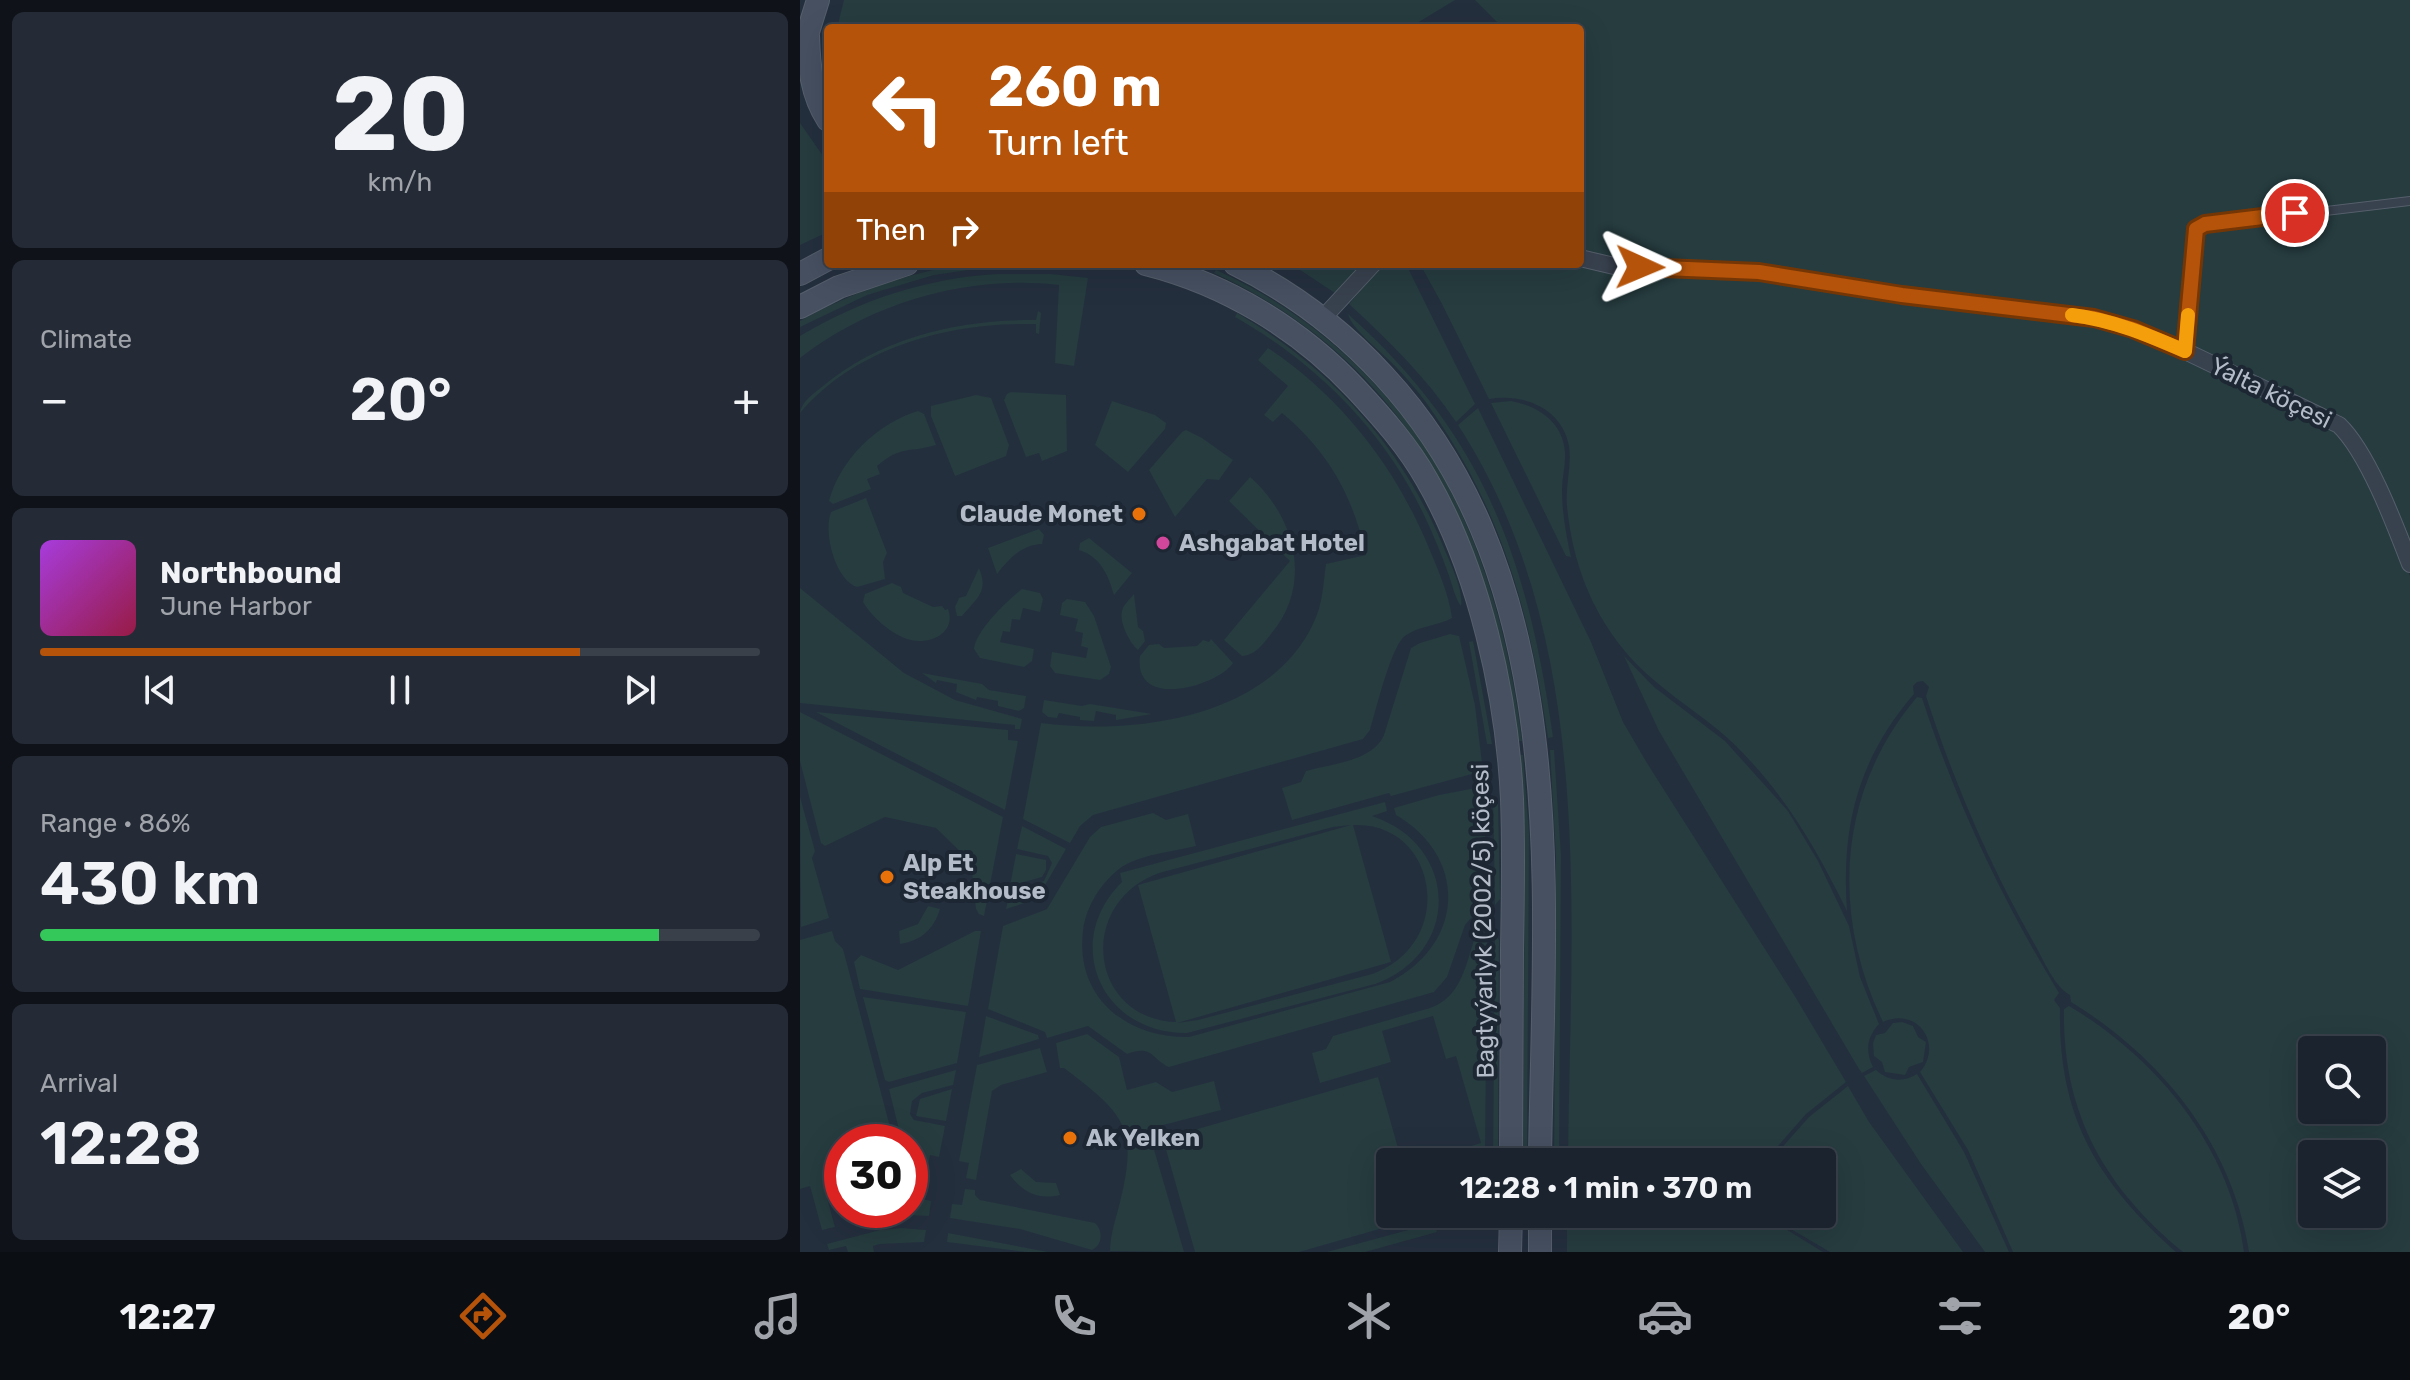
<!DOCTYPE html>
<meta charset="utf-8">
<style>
:root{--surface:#1b232e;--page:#242b36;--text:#f1f3f6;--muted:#a0a4aa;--line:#39404a;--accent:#b45309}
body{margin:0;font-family:Rubik,sans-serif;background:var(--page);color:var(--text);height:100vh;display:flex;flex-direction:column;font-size:30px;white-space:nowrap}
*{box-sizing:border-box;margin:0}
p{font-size:26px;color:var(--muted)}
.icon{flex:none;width:44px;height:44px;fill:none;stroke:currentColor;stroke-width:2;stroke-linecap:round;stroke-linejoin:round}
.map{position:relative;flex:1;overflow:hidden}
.details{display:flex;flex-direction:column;gap:12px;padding:12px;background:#0f1319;width:800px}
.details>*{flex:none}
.hud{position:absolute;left:24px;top:24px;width:760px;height:244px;border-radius:8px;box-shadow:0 8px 32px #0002,0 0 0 2px var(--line);background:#b45309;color:#fff;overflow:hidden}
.tools{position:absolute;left:1498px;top:1036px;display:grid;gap:16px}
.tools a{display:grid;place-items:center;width:88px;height:88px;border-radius:8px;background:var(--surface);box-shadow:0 8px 32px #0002,0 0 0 2px var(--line);font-size:40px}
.speed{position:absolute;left:24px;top:1124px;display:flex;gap:16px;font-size:40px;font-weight:700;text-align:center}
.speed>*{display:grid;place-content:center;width:104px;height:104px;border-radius:50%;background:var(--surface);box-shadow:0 8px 32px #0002,0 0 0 2px var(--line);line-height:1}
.speed .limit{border:12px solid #d22;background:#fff;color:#111}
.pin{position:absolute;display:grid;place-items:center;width:68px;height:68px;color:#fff;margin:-34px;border:4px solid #fff;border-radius:50%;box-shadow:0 2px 8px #0007}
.me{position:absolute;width:88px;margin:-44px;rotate:91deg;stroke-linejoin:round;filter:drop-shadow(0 0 6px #0008)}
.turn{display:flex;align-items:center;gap:28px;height:168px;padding:0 32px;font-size:36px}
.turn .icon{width:104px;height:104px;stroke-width:2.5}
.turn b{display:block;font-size:56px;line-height:68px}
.then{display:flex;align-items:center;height:76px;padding:0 32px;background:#0003;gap:16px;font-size:30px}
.big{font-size:60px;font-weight:600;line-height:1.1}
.details .tile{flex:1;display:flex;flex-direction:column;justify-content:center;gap:12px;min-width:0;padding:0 28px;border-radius:12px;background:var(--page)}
.details .dial{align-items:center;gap:0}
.dial b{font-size:104px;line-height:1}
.song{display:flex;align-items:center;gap:24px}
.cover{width:96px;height:96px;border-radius:12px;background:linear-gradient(135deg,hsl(280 70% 55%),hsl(340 70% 35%))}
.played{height:8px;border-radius:4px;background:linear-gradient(90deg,var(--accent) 75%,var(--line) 75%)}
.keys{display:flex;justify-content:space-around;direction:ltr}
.heat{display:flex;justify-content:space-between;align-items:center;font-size:44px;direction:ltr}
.charge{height:12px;border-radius:6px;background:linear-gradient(90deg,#34c759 86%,var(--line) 0)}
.trip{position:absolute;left:576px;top:1148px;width:460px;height:80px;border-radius:8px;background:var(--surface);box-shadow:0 8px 32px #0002,0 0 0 2px var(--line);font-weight:600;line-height:80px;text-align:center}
.tabs{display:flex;height:128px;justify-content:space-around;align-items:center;background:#0b0e12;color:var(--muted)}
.tabs .icon{width:56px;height:56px}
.tabs .selected{color:var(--accent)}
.tabs b{font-size:36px;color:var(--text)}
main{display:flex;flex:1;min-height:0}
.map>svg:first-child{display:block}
.green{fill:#263c3f;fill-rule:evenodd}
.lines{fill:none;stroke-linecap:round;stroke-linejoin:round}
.lane-casing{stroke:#565f6c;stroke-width:10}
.street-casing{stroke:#565f6c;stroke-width:18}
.secondary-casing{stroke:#565f6c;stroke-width:24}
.lane{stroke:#38414e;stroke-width:8}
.street{stroke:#38414e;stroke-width:16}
.secondary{stroke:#465061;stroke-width:22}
.route-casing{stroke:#753606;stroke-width:20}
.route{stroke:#b45309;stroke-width:14}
.slow{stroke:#f59e0b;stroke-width:14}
.food-dot{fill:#e8710a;stroke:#1d2633;stroke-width:3}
.hotel-dot{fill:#d1479c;stroke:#1d2633;stroke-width:3}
.labels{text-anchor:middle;stroke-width:8;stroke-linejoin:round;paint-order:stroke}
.street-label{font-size:24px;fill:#b4bcc9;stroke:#1d2633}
.poi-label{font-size:24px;font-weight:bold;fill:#b4bcc9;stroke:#1d2633;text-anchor:start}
</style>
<main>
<section class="details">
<div class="tile dial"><b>20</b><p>km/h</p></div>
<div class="tile"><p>Climate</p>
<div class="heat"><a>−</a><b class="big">20°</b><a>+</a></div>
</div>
<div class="tile">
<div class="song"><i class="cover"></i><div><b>Northbound</b><p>June Harbor</p></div></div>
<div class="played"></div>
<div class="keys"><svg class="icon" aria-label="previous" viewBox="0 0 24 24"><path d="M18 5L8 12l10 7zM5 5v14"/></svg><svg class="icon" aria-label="pause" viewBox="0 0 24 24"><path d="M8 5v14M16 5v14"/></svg><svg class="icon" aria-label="next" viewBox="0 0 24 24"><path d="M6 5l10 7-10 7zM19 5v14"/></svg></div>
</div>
<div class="tile"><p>Range · 86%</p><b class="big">430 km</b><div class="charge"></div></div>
<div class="tile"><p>Arrival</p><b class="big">12:28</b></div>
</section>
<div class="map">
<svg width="1610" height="1252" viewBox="0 0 1610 1252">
<rect width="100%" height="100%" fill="#242f3e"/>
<!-- green -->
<path class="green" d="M44,0H655L609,28H37Z
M675,0H1610V552L1558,441L1337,325L833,263L780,253V28H703Z
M0,123L28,163V232L0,245Z
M166,264H287L292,268L196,266L134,275L67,295L0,327V321C52,292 107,273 166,264Z
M491,264H562L535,293Z
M583,264H606L675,404L656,422C626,377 589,341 549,304Z
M620,264H775L917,274L1313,327L1530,424L1550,446L1610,576V1252H1449C1433,1145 1361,1057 1271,1002L1270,995C1254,986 1244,961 1235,945C1190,866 1154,783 1126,696L1129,687L1123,681L1117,682L1113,686L1114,694C1058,759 1041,826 1047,911C1016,848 986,796 936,746C911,721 881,704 855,681C828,659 807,631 792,600C778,570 770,539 767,506C765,486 772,466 769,446C762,408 723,393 689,399L642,304ZM1512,1050H1572V1110H1512ZM1512,1154H1572V1214H1512Z
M416,270C508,311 582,379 637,464C644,475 649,489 656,502C692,576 712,659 722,741H718C694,537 609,362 414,273Z
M197,274H251L288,278L274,366L255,363L259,285C169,274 70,303 0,358V336C60,300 127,278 197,274Z
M238,311L241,313L239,334L236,333V324C151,322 57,346 0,413C1,402 14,393 23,386C81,337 161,319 236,320Z
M437,313C532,369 602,447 644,548C650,563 664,590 661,606C655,599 652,583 648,573C641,553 633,534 624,515C584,431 516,363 435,317Z
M548,314C684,435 728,560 753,737L748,738C730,616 705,518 634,414C623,397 610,382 596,367C583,353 552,330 548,314Z
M468,348C541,397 595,466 629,548C638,570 649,594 652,618C638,626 618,626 605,636C591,646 576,711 570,730L563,739L293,815L280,826L270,843L223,819L241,723C332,735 468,719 513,624C523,604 523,585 526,564L566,555C553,496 528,451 482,413L473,422L464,415L488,386L458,360Z
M211,392L266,395L267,451L242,461L239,453L226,457L204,400L207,394Z
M176,395L191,398L209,445L206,456L155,476L131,416V406Z
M312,401L355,415L366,423L365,429L328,472L295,445Z
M711,401C738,406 763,422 765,452C766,465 762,477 762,490C762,512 766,535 771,557L766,556L691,403Z
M678,408L791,642L823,722L847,763L996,998L1046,1082L1006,1114L964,1162H768C770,918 798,640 658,425Z
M118,411L124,414L136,445C110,453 101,445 77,466L80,474L67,479L71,489L33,504L29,501C40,459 78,423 118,411Z
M386,430L402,438L433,460L419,480L407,479L375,517L349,470L382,432Z
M450,477C496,517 513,585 471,634C463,644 456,655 442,656L424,640L490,561L429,501Z
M66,498L87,553L83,562L85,579L57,587C35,580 23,532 31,512Z
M239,529L244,535L242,544C221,545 209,559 197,574L188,548Z
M289,538L332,573L314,595C308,575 301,557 279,550L280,543Z
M179,568C189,592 177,598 162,616H157L155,607L159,598L166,596Z
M92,583L101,587L103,593L133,607L142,606L145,610L148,609C157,634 128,646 107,639C90,633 72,617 63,602L65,594Z
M0,588L104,673L155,700L222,719L220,729H215V725L0,703Z
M222,589L240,593L243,599L240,612L223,608L220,620L212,619L210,632L203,631L200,642L234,649L232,661L224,667L180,658L174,649C176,630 207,601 222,589Z
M334,594L338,627L343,631L345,641L338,650C330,643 319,623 322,611C323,605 330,599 334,594Z
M267,599L285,602L294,616L311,667L309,674L300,680L255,673L250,666L252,652L286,658L288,648L281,646L283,633L275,631L278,619L260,615L262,603Z
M650,634L659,636L675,705L683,771L591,796L589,793L492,820L482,788L501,782L506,771C531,764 573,761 584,735L611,648L620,643Z
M411,639L433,663C418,686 333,711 340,656L349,645L359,644L364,648L397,646L403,640L409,642Z
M673,641L692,744H687L669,642Z
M824,656L854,687L925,741L988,811L1018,861L1049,926L1060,977L1079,1024C1067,1037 1065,1051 1073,1067L1062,1073L1059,1069L859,731Z
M122,673L182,684L189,690L226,696L224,708L219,711L198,706V701L177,697L176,700L156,692L157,684L137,680L136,683Z
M1117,697L1122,698C1156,802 1202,900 1259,993L1254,1000L1260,1008C1258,1117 1297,1181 1376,1252H1213L1168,1150L1120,1072C1144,1044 1117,1006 1083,1022C1030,913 1038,790 1117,697Z
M244,700L282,706L290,704L352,714L316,720V715L296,711L294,721L280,720V717L259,713L257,718L248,717L242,712Z
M0,712L203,817L184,916L179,914L176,909L171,862L136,828L85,817L25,846L21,843L0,761Z
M16,712L208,730V740L218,741L205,810Z
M754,750L761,856L759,1162H754L756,856L750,750Z
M719,755H723L729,834L727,1162H723L725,834Z
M681,787L684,790L687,912L671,918L665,925L647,977L634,992L369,1067C351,1059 353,1044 327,1054L288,1026L247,1038L245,1032L188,1009L203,926L247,909L290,837L301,827L353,813L366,820L388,814L396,846C373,852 339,854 319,869C300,884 286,907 283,931C275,998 327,1038 389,1037L590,982C664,944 669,858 596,815L594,808L639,795Z
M693,795L698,800L700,899L695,905Z
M0,797L15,851L12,858L29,918L1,927Z
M585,802L587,811L572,816C659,845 662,952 575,984L387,1033C301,1034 261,942 322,882L320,873ZM551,825L338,885L376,1022C289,1019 276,903 359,873L533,827ZM553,825C638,821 658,943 572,974L398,1020L377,1023L591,962Z
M222,826L266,849L237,899L206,909L210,891L244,881L252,863L248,856L217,849Z
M216,854L246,860V870L242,877L210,886Z
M128,906L140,909C134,929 121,941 100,944L99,931L118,924Z
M683,929L687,933L685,1162H673L671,1146L681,1143L656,1056L646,1059L633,1016L582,1031L591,1062L520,1083L512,1053L526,1049L533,1036L630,1008C662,997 666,963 676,934L679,929Z
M32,931L35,941L43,949L94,1142H42V1194L27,1198L35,1227L22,1230L10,1186L0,1189V940Z
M175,931H181L168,1006L60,989L54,962L61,955L98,970Z
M695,934L699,940L698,1162H693Z
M63,997L166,1012L157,1063L89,1082L85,1080Z
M1269,1006C1357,1058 1431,1148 1444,1252H1383C1304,1187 1262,1112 1264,1009Z
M186,1016L238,1035L239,1039L179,1057Z
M1102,1022L1113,1026L1118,1037L1126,1042L1123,1062L1109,1067L1105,1075L1085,1072L1082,1062L1074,1056L1073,1043L1076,1035L1085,1033L1093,1023Z
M287,1034L319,1057L327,1090L356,1082L372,1092L414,1081L421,1110L348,1129L384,1252L310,1251C310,1235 316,1218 320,1202C339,1126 323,1113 264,1068H260L256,1043Z
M240,1048L247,1072L201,1085L192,1091L176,1180L166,1178L169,1163L159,1161L177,1065Z
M156,1070L153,1085L122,1093L112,1101L110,1114L114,1120L145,1126L139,1157L130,1155L127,1171L110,1168V1142H102L89,1089Z
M1076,1070C1088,1081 1103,1083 1117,1074L1164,1152L1209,1252H1185L1121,1164L1064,1076Z
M578,1077L602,1162H590V1214H617L618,1218L499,1252H395L363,1139Z
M1048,1086L1069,1122L1163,1252H1030L965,1214H1022V1162H969L1009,1117Z
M152,1089L146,1121L116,1116L120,1099Z
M221,1169L236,1182L256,1183L260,1195C239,1200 223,1193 210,1175Z
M110,1179L125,1182L122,1199L131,1201L129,1216L87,1214L63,1219L61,1210H110Z
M165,1189L175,1190V1195L180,1200L295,1223C303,1230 303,1245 292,1250L220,1229L150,1218L152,1204L162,1205Z
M767,1214H954L984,1228L1023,1252H767Z
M634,1223L637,1232L565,1252H527Z
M102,1228L126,1230L124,1242L80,1244L73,1246L74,1252H48L46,1246L29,1250L27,1244L80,1230Z
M148,1233L248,1252H226L147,1242Z"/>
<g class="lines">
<defs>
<path id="lane" d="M1385,350L1394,233L1399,226L1610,201"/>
<path id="street" d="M780,258L814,266L959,272L1102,295L1294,318L1333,329L1385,351L1539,425C1568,453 1595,525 1610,564
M523,318L573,264"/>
<path id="secondary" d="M8,36C9,66 11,94 28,120
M3,48L18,0
M346,264C426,284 500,329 556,389C582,417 608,446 627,480C679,570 707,695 712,799C714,849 713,900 712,950C712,1021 711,1091 711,1162
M435,264C492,292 541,329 584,376C777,585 743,899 740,1162
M0,274L28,259
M0,307L39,287L107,264
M710,1252L711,1214
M740,1252V1214"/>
</defs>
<!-- lane casing -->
<use href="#lane" class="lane-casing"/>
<!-- street casing -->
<use href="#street" class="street-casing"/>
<!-- secondary casing -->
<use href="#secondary" class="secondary-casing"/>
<!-- lane -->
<use href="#lane" class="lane"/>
<!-- street -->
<use href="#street" class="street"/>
<!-- secondary -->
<use href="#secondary" class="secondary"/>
</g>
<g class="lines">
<defs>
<path id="route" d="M840,267L959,272L1102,295L1294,318L1333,329L1385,351L1396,229L1405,224L1495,213"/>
</defs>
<!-- route casing -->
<use href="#route" class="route-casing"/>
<!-- route -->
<use href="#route" class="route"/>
<!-- slow -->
<path class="slow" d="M1272,315C1313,320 1348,335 1385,351L1388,315"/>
</g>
<!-- markers -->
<g class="food-dot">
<circle cx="339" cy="514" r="8"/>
<circle cx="87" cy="877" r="8"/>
<circle cx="270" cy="1138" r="8"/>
</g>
<circle class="hotel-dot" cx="363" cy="543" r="8"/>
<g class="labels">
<!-- street labels -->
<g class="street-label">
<text transform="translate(1471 393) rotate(26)" y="8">Ýalta köçesi</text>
<text transform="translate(683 921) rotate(-91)" y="8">Bagtyýarlyk (2002/5) köçesi</text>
</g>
<!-- poi labels -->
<g class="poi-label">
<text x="323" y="522" text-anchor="end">Claude Monet</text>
<text x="379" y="551">Ashgabat Hotel</text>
<text x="103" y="871">Alp Et<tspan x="103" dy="28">Steakhouse</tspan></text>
<text x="286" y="1146">Ak Yelken</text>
</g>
</g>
</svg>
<div class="tools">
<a><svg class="icon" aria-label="search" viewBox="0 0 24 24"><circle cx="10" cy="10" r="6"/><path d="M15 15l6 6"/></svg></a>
<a><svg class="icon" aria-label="layers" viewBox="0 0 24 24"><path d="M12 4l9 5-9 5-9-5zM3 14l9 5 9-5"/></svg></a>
</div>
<div class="speed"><div class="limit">30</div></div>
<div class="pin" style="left:1495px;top:213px;background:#d93025"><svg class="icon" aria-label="arrive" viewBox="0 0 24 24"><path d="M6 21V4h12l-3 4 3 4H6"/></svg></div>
<svg class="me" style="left:840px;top:267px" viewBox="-20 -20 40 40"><path d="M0-17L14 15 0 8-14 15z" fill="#b45309" stroke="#fff" stroke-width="4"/></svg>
<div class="trip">12:28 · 1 min · 370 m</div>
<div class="hud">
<div class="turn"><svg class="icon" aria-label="left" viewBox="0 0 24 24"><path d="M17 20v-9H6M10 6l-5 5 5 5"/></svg><div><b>260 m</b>Turn left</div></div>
<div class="then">Then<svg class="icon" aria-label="right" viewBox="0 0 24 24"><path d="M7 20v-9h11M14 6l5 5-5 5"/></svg></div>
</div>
</div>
</main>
<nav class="tabs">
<b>12:27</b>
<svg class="icon selected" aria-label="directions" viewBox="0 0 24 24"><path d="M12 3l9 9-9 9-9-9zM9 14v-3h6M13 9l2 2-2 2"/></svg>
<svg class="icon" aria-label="music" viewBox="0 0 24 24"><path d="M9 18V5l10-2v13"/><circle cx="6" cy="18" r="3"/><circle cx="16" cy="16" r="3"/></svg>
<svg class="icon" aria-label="phone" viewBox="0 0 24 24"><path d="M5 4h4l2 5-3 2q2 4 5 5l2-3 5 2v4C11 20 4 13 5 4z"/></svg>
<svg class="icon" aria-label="climate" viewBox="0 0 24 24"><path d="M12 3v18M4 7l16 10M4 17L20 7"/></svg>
<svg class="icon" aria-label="car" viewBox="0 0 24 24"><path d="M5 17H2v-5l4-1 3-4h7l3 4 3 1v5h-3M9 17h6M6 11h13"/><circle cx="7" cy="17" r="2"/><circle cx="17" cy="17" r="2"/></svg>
<svg class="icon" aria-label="filters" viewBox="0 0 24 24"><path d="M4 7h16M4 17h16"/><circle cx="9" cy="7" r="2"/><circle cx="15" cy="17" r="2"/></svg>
<b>20°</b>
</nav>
